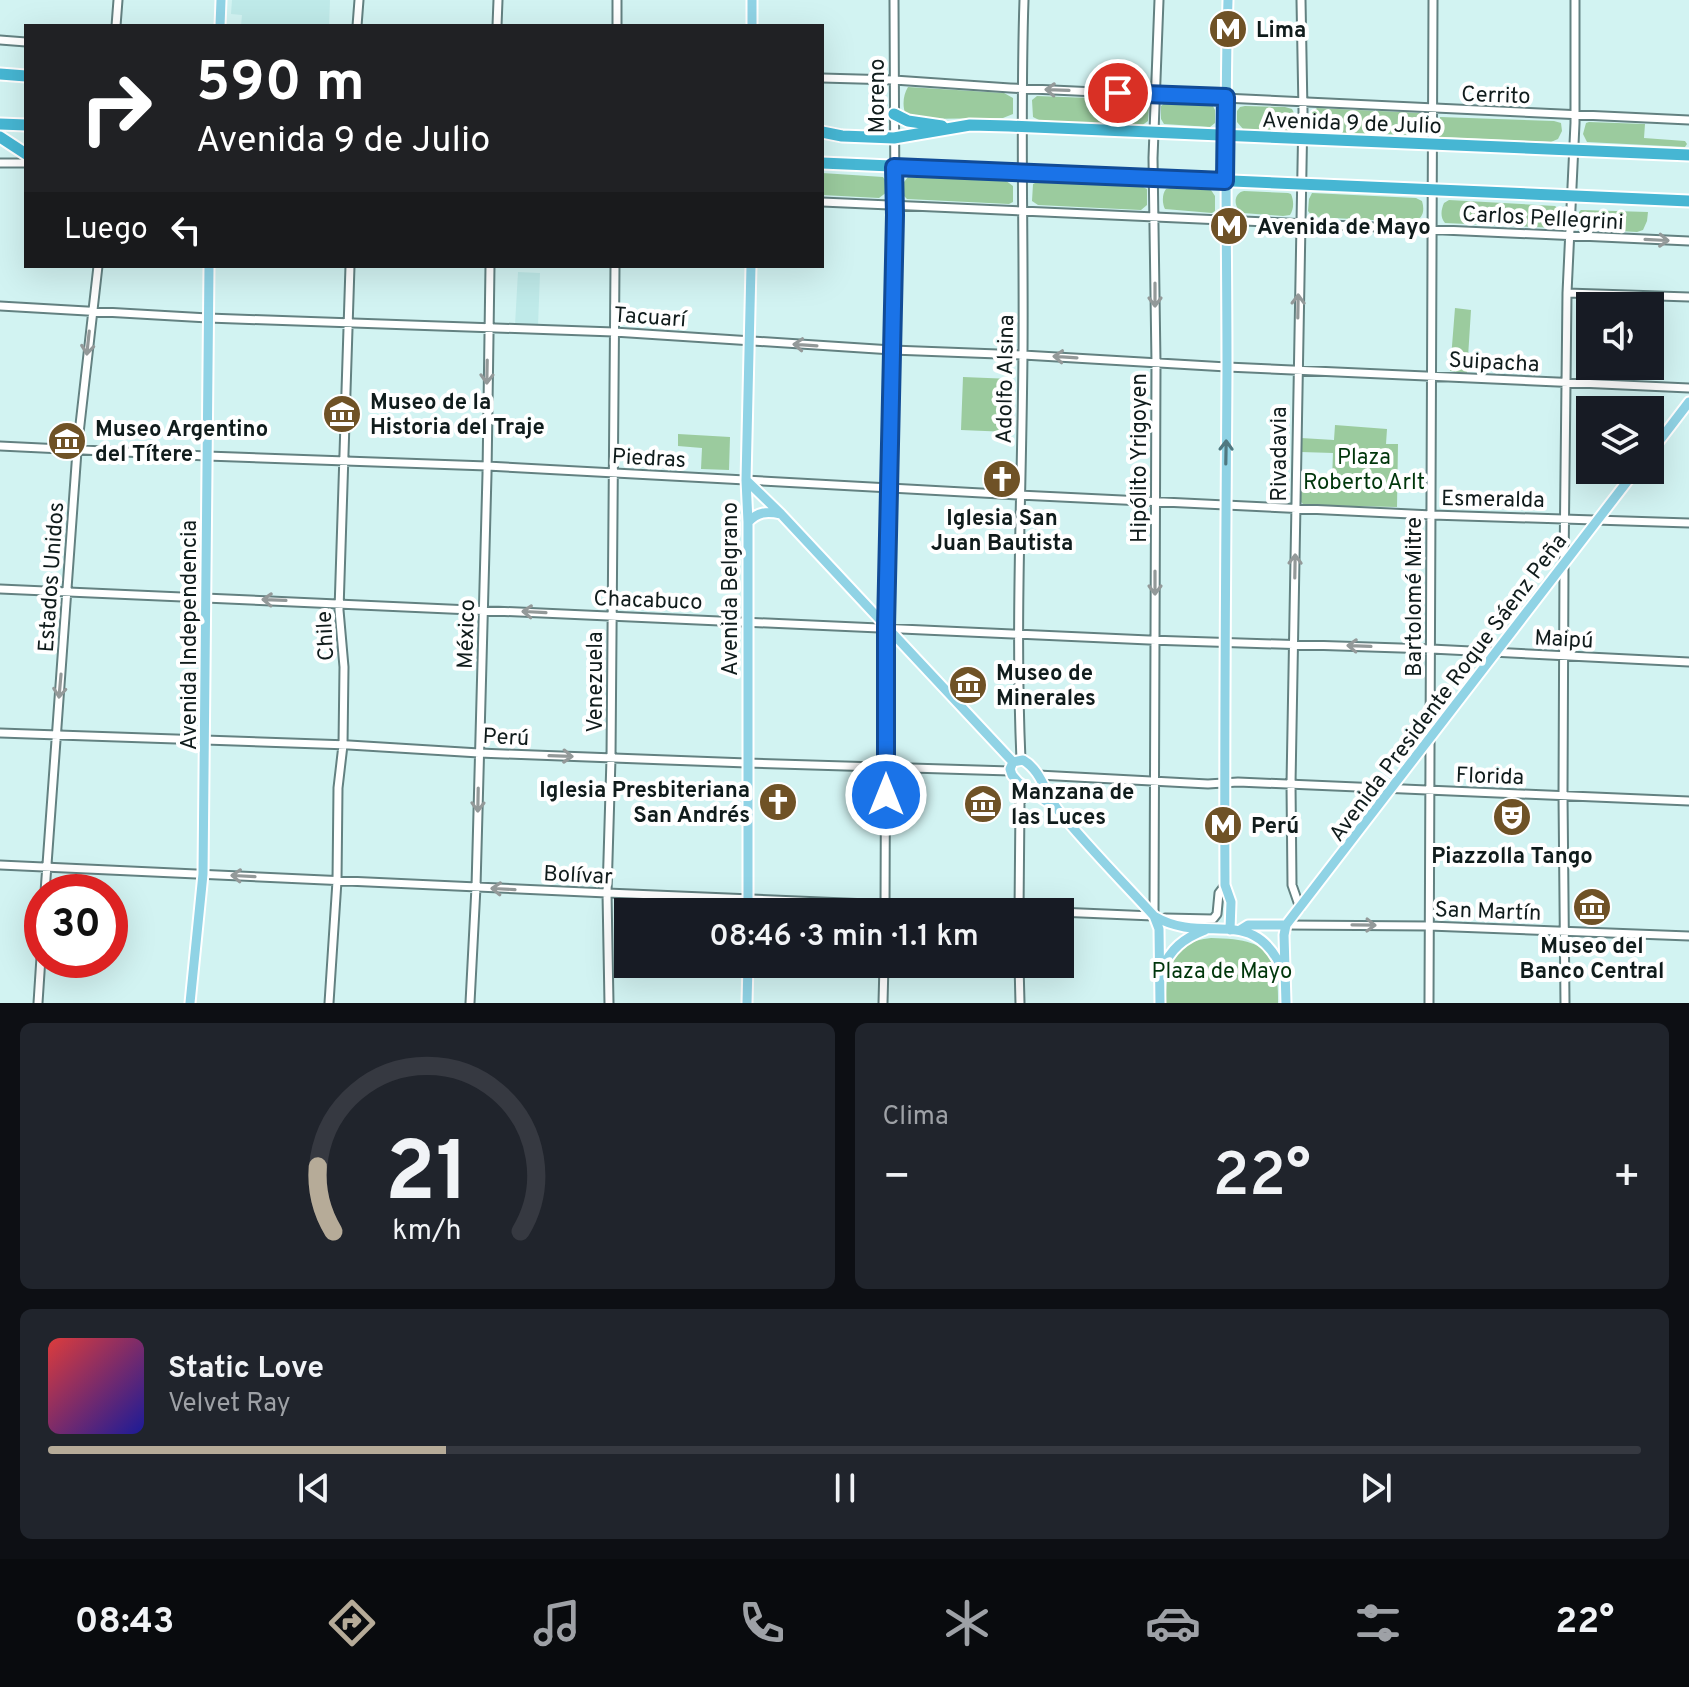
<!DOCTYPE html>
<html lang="es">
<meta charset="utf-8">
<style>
:root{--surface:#171b24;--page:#20242c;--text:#f1f3f6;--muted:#9ea1a6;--line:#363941;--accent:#b6ab98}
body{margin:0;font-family:Overpass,sans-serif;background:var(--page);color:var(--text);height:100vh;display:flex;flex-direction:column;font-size:30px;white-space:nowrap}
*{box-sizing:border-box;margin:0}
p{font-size:26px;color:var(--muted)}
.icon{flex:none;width:44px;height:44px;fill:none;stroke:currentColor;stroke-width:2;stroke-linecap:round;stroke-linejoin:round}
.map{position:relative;height:1003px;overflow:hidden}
.drawer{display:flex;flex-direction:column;gap:20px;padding:20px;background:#0d0f14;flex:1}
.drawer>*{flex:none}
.top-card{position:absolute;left:24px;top:24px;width:800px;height:244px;border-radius:0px;box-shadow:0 8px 32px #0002;background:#202124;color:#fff;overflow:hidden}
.buttons{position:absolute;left:1576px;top:292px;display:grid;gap:16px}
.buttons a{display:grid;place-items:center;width:88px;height:88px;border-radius:0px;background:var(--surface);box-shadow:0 8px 32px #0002;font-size:40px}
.speed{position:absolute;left:24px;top:874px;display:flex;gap:16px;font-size:40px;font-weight:700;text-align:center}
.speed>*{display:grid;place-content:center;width:104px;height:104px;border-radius:50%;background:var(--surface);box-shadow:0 8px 32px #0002;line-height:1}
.speed .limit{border:12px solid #d22;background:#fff;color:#111}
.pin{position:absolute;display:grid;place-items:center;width:68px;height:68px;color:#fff;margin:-34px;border:4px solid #fff;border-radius:50%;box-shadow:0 2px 8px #0007}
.me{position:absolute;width:88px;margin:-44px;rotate:0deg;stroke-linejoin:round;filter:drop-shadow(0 0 6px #0008)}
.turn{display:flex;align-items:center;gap:28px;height:168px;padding:0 40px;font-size:36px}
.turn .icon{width:104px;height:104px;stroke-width:2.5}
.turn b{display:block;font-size:56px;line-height:68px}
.then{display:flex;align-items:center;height:76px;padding:0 40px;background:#0003;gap:16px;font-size:30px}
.big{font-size:60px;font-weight:600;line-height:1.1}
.drawer .card{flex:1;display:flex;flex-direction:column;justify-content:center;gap:12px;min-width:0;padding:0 28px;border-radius:12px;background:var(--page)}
.drawer .dial{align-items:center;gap:0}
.dial svg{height:208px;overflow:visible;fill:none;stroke:var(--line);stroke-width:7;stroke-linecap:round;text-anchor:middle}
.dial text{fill:var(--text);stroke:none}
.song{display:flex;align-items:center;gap:24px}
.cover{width:96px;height:96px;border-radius:12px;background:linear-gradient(135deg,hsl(0 70% 55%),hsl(240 70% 35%))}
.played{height:8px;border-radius:4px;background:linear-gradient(90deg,var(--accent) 25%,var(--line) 25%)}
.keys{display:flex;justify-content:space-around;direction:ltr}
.heat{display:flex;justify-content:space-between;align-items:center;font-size:44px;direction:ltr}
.drawer .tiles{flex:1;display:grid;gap:20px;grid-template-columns:1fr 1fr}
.card:last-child{grid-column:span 2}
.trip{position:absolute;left:614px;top:898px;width:460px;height:80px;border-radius:0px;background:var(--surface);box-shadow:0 8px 32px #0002;font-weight:600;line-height:80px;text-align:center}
.tab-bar{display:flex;height:128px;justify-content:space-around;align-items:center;background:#090b0e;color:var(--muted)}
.tab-bar .icon{width:56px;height:56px}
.tab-bar .selected{color:var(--accent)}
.tab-bar b{font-size:36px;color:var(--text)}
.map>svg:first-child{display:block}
.built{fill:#bfeae9}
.green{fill:#9bcb9e}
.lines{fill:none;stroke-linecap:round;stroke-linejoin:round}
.minor-casing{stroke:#638181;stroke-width:11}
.major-casing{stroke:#fff;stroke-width:13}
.highway-casing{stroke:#fff;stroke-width:15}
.minor{stroke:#fff;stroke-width:7}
.major{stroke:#90d3e5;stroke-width:9}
.highway{stroke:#46b6d3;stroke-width:11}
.oneway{stroke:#939999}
.oneway2{stroke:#507880}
.route-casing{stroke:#114b97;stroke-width:20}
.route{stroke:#1a73e8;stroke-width:14}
.labels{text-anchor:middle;stroke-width:8;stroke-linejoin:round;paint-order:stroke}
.poi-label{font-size:22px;font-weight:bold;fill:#101c1c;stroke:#fff;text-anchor:start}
.street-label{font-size:22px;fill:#101c1c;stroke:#fff}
.park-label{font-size:22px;fill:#00360b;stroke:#fff}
</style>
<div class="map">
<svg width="1689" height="1003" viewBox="0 0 1689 1003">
<rect width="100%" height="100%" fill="#d2f3f2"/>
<!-- built -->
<path class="built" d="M232,0H330L329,26H241L242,15L231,14Z
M518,272L540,273L538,326L515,325Z"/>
<!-- green -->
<path class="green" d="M908,87L1004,93L1013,98V114L1003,118L919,119L906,115C902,107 903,95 908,87Z
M1037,96L1143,100L1149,105L1148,121L1141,126H1131L1039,120L1033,117L1032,100Z
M1167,101L1212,104L1215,110V123L1210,127L1164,124L1161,119V106Z
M1245,106L1285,107L1292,109L1294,113V127L1290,131H1285L1243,129L1237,122V111L1240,107Z
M1317,108L1420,113L1422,116V130L1418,134L1411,135L1311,132L1309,130L1311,113Z
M1440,117L1554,121L1561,123L1562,131L1558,139L1551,142L1439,137Z
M1589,122L1645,124L1644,138L1685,141L1687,144L1685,147L1587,142L1583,134L1586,123Z
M822,173L883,177L887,183V192L879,198L822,195Z
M908,177L1005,180L1013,186V202L1009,204L907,199L903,195L904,182Z
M1039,181L1139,185L1147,189V205L1141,210L1038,205L1032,201L1033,184Z
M1170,188L1211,190L1215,196V211L1212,213L1165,209C1162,203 1162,194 1166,189Z
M1244,191L1288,193L1291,194C1294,201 1294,209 1290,215L1283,216L1243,213C1233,208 1233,193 1244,191Z
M1312,193L1416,198L1422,201C1425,211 1423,219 1413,222L1313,217L1308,211L1309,199Z
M1449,200L1555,206C1562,211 1562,219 1559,227L1554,228L1445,223C1440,217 1441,210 1444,203Z
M1581,210L1648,212L1647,221L1643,230L1637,232L1583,229L1579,224V212Z
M1455,308L1471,310L1467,373L1450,371Z
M963,377L1012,379L1009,432L961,430Z
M1335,425L1387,429L1386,444H1398L1397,507L1304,505L1300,501L1301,480L1332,481L1333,453L1301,452V438L1334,440Z
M678,434L730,437L729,470L701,469L702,448L678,446Z
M1211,938C1262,939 1279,948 1278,1003H1166C1166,969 1170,942 1211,938Z"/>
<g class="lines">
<defs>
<path id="minor" d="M617,0V26
M116,26L118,0
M357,26L359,0
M497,26L498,0
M0,40L26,42
M822,78L894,80L1010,88L1689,120
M0,163H26
M822,202L1689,241
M1567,293L1689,297
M0,306L208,318L614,332L892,350L1023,355L1227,367L1689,388
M0,446L207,456L487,466L1019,495L1432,515L1689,523
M0,589L1149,640L1431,649L1689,662
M0,733L349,745L479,753L747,763L1010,771
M1021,760C1015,624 1022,488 1023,352C1024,235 1020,117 1024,0
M1038,775L1208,784L1238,782L1689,801
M0,865L607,893L1153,916
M45,892L77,451L98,266
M1300,908L1292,885L1291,784L1303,111L1301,0
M885,912L886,627L895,215L894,0
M1019,912L1020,803L1026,787
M1154,916L1156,363L1153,158L1159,0
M1165,918L1213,919L1217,914L1219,893L1225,885
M1286,925L1429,926L1689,936
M1019,964L1020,1003
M38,1003L42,942
M329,1003L337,881L338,788L343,745L344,667L339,610L350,266
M470,1003L476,887L487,474L490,266
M609,1003L607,893L611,758L615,266
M883,1003L884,964
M1429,1003L1433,0
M1565,1003L1563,795L1564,564L1567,293L1575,123V0"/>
<path id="major" d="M1228,0C1224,123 1227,246 1227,370C1226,542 1224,713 1225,885L1231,902L1230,930
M220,26L221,0
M752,26V0
M1650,453L1689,402
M746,480L781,514L1013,762
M748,522C758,512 766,511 781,514
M1013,762L1023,760C1042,771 1045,794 1058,810C1088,847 1122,881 1154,916C1208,948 1256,899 1286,978
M1013,762L1010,769L1012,775L1018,782L1052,805
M748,912V522L746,480L751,266
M1154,916L1159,929L1160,1003
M1286,925L1636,470
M1240,930L1248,925H1286
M1162,970C1170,949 1184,938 1205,930
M190,1003L203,874L209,266
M747,1003L748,964
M1286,1003L1284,935L1286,925"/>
<path id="highway" d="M0,74L26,76
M894,114L908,121L942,126
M0,124L26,125
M822,132L842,136L894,138L970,125L1009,126L1689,155
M0,137L26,154
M822,163L1689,201"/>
</defs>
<!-- minor casing -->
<use href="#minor" class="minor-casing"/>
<!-- major casing -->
<use href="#major" class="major-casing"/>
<!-- highway casing -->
<use href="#highway" class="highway-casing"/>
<!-- minor -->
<use href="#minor" class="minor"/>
<!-- major -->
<use href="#major" class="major"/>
<!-- highway -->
<use href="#highway" class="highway"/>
</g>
<!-- one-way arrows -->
<defs><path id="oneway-shaft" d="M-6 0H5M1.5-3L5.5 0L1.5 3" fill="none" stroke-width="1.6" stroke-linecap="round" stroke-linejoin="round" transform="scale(2)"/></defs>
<g class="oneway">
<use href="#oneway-shaft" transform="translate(1057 90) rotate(-178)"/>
<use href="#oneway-shaft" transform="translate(1657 240) rotate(3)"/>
<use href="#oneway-shaft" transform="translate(1155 295) rotate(90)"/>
<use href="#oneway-shaft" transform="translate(1298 306) rotate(-89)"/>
<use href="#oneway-shaft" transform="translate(88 343) rotate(96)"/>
<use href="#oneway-shaft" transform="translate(805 345) rotate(-176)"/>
<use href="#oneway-shaft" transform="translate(1065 357) rotate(-176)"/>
<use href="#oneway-shaft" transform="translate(487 372) rotate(91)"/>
<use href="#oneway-shaft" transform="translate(1295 566) rotate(-89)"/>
<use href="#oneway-shaft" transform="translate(1155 583) rotate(90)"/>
<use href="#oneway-shaft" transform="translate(274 600) rotate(-178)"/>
<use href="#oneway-shaft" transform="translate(534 612) rotate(-177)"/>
<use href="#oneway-shaft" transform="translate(1359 646) rotate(-178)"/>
<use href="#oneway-shaft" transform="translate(60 686) rotate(95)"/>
<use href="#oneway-shaft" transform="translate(561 756) rotate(2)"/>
<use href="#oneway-shaft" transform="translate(478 800) rotate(91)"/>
<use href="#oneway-shaft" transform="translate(243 876) rotate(-177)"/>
<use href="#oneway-shaft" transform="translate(503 889) rotate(-177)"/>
<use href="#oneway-shaft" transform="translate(1364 925) rotate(1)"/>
</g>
<use class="oneway2" href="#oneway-shaft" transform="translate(1226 452) rotate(-89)"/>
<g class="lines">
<defs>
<path id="route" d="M886,795V627L895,215L894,167L1225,181L1226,97L1118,93"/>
</defs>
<!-- route casing -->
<use href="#route" class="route-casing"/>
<!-- route -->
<use href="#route" class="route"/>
</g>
<!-- icons -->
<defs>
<symbol id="metro-disc" viewBox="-11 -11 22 22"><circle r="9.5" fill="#6f5226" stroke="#fff"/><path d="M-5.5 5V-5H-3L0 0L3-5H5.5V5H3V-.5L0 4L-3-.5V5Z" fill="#fff"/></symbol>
<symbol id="museum-disc" viewBox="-11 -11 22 22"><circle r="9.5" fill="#6f5226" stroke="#fff"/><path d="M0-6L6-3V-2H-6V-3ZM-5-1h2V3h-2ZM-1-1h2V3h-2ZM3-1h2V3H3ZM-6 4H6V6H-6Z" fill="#fff"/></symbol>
<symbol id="church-disc" viewBox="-11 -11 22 22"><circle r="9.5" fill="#6f5226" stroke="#fff"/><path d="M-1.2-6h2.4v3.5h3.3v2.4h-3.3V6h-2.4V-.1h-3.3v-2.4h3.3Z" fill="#fff"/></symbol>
<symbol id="theatre-disc" viewBox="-11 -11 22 22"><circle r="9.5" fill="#6f5226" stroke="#fff"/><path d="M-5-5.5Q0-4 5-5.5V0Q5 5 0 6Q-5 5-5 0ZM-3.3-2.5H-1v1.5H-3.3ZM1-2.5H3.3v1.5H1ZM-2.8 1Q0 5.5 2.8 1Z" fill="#fff"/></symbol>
</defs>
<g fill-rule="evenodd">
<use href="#metro-disc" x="1206" y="7" width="44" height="44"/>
<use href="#metro-disc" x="1207" y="204" width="44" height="44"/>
<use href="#museum-disc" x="320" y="392" width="44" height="44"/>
<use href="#museum-disc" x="45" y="419" width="44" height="44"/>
<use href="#church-disc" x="980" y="457" width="44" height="44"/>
<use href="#museum-disc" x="946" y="663" width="44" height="44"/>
<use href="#church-disc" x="756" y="780" width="44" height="44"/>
<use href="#museum-disc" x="961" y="782" width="44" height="44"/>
<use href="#theatre-disc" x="1490" y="795" width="44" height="44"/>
<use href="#metro-disc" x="1201" y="803" width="44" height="44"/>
<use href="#museum-disc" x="1570" y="885" width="44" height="44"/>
</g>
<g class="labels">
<!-- poi labels -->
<g class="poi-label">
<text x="1256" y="37">Lima</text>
<text x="1257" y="234">Avenida de Mayo</text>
<text x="370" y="409">Museo de la<tspan x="370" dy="25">Historia del Traje</tspan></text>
<text x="95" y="436">Museo Argentino<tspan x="95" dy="25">del Títere</tspan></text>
<text x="1002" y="525" text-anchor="middle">Iglesia San<tspan x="1002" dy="25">Juan Bautista</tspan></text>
<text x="996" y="680">Museo de<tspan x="996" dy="25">Minerales</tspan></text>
<text x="750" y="797" text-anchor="end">Iglesia Presbiteriana<tspan x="750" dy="25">San Andrés</tspan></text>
<text x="1011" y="799">Manzana de<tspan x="1011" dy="25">las Luces</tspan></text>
<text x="1251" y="833">Perú</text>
<text x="1512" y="863" text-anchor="middle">Piazzolla Tango</text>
<text x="1592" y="953" text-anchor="middle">Museo del<tspan x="1592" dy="25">Banco Central</tspan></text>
</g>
<!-- street labels -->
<g class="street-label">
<text transform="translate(1496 94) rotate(2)" y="8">Cerrito</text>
<text transform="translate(876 96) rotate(-90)" y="8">Moreno</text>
<text transform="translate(1352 122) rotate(2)" y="8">Avenida 9 de Julio</text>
<text transform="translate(1543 217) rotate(3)" y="8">Carlos Pellegrini</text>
<text transform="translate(650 316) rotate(4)" y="8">Tacuarí</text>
<text transform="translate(1494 361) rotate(3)" y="8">Suipacha</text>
<text transform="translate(1004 379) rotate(-89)" y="8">Adolfo Alsina</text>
<text transform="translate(1278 454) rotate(-90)" y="8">Rivadavia</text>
<text transform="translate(649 457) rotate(3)" y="8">Piedras</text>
<text transform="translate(1138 458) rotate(-90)" y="8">Hipólito Yrigoyen</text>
<text transform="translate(1493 498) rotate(1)" y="8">Esmeralda</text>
<text transform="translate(50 577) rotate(-86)" y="8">Estados Unidos</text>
<text transform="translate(729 589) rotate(-90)" y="8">Avenida Belgrano</text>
<text transform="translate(1413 597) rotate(-90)" y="8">Bartolomé Mitre</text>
<text transform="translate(648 599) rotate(2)" y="8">Chacabuco</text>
<text transform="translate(465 634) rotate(-88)" y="8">México</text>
<text transform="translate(188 635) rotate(-90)" y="8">Avenida Independencia</text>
<text transform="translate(324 636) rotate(-93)" y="8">Chile</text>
<text transform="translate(1564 638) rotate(3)" y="8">Maipú</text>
<text transform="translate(594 682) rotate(-90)" y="8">Venezuela</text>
<text transform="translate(1447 687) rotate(-53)" y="8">Avenida Presidente Roque Sáenz Peña</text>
<text transform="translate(506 736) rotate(3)" y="8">Perú</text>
<text transform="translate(1490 775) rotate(2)" y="8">Florida</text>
<text transform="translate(578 874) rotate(3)" y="8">Bolívar</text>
<text transform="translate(1488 910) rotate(2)" y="8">San Martín</text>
</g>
<!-- park labels -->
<g class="park-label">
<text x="1364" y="464">Plaza<tspan x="1364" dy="25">Roberto Arlt</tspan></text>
<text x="1222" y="978">Plaza de Mayo</text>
</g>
</g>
</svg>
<div class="buttons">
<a><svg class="icon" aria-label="sound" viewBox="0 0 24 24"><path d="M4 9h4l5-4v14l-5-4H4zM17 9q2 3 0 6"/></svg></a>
<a><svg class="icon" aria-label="layers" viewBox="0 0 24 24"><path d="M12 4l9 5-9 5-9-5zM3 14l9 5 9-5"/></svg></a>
</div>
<div class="speed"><div class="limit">30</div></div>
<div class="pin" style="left:1118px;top:93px;background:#d93025"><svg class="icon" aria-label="arrive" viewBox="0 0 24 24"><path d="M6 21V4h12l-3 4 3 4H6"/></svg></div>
<svg class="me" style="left:886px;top:795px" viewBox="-20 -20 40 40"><circle r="17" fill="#1a73e8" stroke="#fff" stroke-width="3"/><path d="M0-11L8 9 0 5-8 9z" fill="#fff"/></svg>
<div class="trip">08:46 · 3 min · 1.1 km</div>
<div class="top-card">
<div class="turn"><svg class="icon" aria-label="right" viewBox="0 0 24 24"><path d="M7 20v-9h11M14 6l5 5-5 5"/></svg><div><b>590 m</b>Avenida 9 de Julio</div></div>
<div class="then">Luego<svg class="icon" aria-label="left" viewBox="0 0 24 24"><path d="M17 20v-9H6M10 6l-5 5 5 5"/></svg></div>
</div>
</div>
<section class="drawer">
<div class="tiles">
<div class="card dial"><svg viewBox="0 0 100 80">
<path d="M14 69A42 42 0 1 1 86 69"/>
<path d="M14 69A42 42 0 0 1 8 44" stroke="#b6ab98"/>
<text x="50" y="56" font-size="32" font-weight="700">21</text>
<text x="50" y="72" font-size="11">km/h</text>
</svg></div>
<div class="card"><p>Clima</p>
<div class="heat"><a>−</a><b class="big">22°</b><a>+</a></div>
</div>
<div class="card">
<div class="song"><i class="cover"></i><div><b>Static Love</b><p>Velvet Ray</p></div></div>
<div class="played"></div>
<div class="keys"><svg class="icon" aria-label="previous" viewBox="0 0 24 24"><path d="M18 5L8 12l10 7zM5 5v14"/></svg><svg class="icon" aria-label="pause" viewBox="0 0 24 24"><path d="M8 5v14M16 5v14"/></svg><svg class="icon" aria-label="next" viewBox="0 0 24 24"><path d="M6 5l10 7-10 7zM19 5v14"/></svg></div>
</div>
</div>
</section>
<nav class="tab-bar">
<b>08:43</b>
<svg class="icon selected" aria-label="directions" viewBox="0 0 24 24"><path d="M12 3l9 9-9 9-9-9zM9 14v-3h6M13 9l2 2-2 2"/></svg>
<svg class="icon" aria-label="music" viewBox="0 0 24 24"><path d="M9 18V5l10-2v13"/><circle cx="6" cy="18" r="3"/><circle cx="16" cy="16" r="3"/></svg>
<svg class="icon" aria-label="phone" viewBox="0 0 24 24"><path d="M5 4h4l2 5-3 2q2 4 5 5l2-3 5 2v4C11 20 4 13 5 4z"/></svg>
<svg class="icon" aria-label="climate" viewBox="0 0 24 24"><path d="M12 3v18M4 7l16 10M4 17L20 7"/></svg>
<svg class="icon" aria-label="car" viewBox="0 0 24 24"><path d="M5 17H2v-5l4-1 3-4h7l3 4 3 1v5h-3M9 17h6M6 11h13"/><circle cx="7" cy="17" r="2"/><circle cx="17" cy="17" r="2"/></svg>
<svg class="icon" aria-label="filters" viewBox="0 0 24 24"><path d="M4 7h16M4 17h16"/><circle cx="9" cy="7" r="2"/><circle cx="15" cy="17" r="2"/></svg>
<b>22°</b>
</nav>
